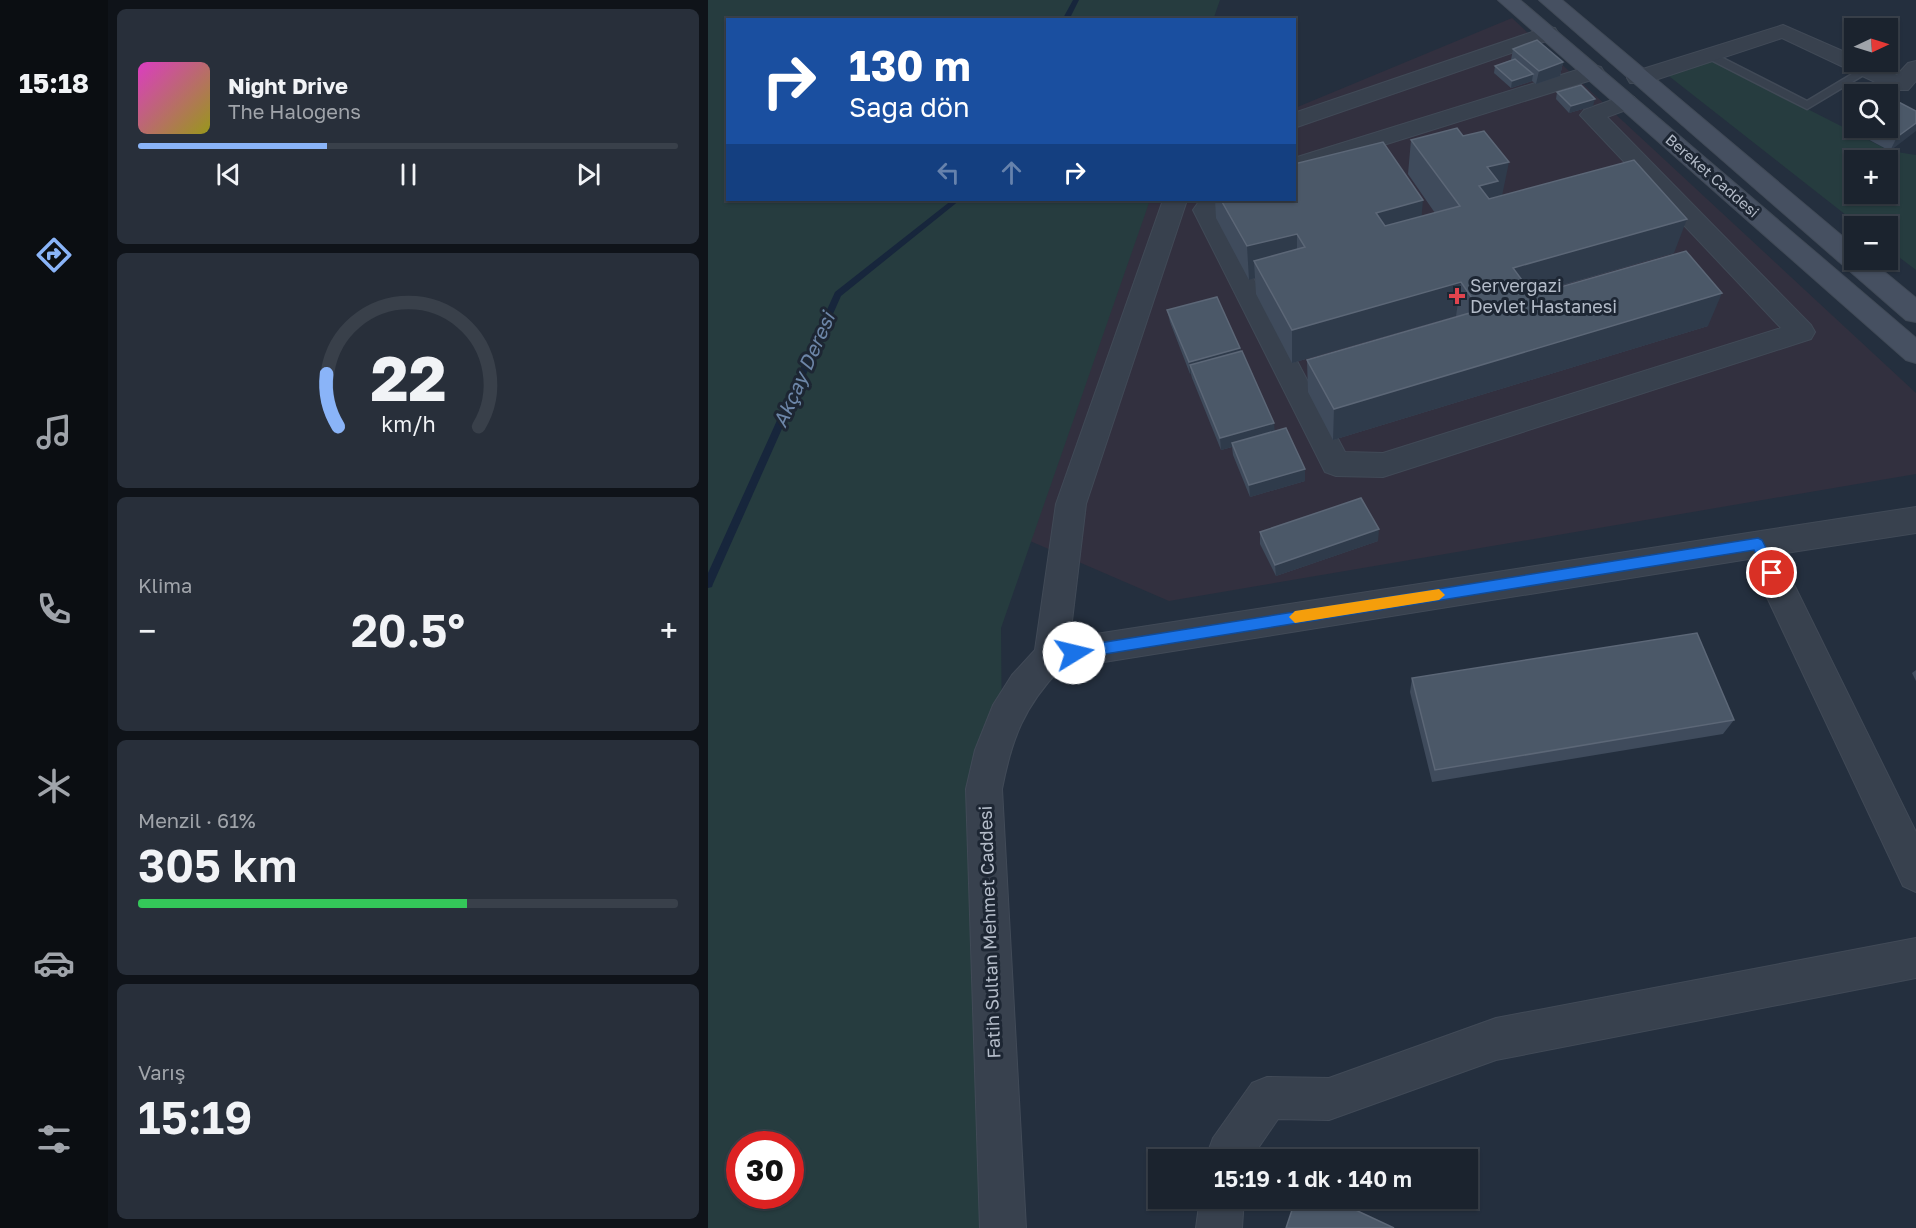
<!DOCTYPE html>
<html lang="tr">
<meta charset="utf-8">
<style>
:root{--surface:#1b232e;--page:#282f3a;--text:#f1f3f6;--muted:#a0a4aa;--line:#39404a;--accent:#8ab4f8}
body{margin:0;font-family:"Golos Text",sans-serif;background:var(--page);color:var(--text);height:100vh;display:flex;flex-direction:column;font-size:22px;white-space:nowrap}
*{box-sizing:border-box;margin:0}
p{font-size:20px;color:var(--muted)}
.icon{flex:none;width:33px;height:33px;fill:none;stroke:currentColor;stroke-width:2;stroke-linecap:round;stroke-linejoin:round}
.map{position:relative;flex:1;overflow:hidden}
.side{display:flex;flex-direction:column;gap:9px;padding:9px;background:#0f1319;width:600px}
.side>*{flex:none}
.banner{position:absolute;left:18px;top:18px;width:570px;height:183px;border-radius:0px;box-shadow:0 2px 4px #0004,0 0 0 2px var(--line);background:#1a4fa0;color:#fff;overflow:hidden}
.needle{width:39px;rotate:86deg}
.tools{position:absolute;left:1136px;top:18px;display:grid;gap:12px}
.tools a{display:grid;place-items:center;width:54px;height:54px;border-radius:0px;background:var(--surface);box-shadow:0 2px 4px #0004,0 0 0 2px var(--line);font-size:30px}
.speed{position:absolute;left:18px;top:1131px;display:flex;gap:12px;font-size:30px;font-weight:700;text-align:center}
.speed>*{display:grid;place-content:center;width:78px;height:78px;border-radius:50%;background:var(--surface);box-shadow:0 2px 4px #0004,0 0 0 2px var(--line);line-height:1}
.speed .limit{border:9px solid #d22;background:#fff;color:#111}
.pin{position:absolute;display:grid;place-items:center;width:51px;height:51px;color:#fff;margin:-26px;border:3px solid #fff;border-radius:50%;box-shadow:0 2px 6px #0007}
.me{position:absolute;width:66px;margin:-33px;rotate:81deg;stroke-linejoin:round;filter:drop-shadow(0 0 4px #0008)}
.turn{display:flex;align-items:center;gap:21px;height:126px;padding:0 24px;font-size:27px}
.turn .icon{width:78px;height:78px;stroke-width:2.5}
.turn b{display:block;font-size:42px;line-height:51px}
.lanes{display:flex;align-items:center;height:57px;padding:0 24px;background:#0003;justify-content:center;gap:30px;direction:ltr}
.lanes .off{opacity:.35}
.big{font-size:45px;font-weight:600;line-height:1.1}
.side .widget{flex:1;display:flex;flex-direction:column;justify-content:center;gap:9px;min-width:0;padding:0 21px;border-radius:9px;background:var(--page)}
.side .dial{align-items:center;gap:0}
.dial svg{height:156px;overflow:visible;fill:none;stroke:var(--line);stroke-width:7;stroke-linecap:round;text-anchor:middle}
.dial text{fill:var(--text);stroke:none}
.song{display:flex;align-items:center;gap:18px}
.cover{width:72px;height:72px;border-radius:9px;background:linear-gradient(135deg,hsl(310 70% 55%),hsl(60 70% 35%))}
.played{height:6px;border-radius:3px;background:linear-gradient(90deg,var(--accent) 35%,var(--line) 35%)}
.keys{display:flex;justify-content:space-around;direction:ltr}
.heat{display:flex;justify-content:space-between;align-items:center;font-size:33px;direction:ltr}
.charge{height:9px;border-radius:4px;background:linear-gradient(90deg,#34c759 61%,var(--line) 0)}
.trip{position:absolute;left:440px;top:1149px;width:330px;height:60px;border-radius:0px;background:var(--surface);box-shadow:0 2px 4px #0004,0 0 0 2px var(--line);font-weight:600;line-height:60px;text-align:center}
main{display:flex;flex:1;min-height:0}
.tab-bar{display:flex;flex-direction:column;width:108px;justify-content:space-around;align-items:center;background:#0b0e12;color:var(--muted)}
.tab-bar .icon{width:42px;height:42px}
.tab-bar .current{color:var(--accent)}
.tab-bar b{font-size:27px;color:var(--text)}
.map>svg:first-child{display:block}
.medical{fill:#32303f}
.green{fill:#263c3f;fill-rule:evenodd}
.lines{fill:none;stroke-linecap:round;stroke-linejoin:round}
.stream{fill:#17263c;fill-rule:evenodd}
.lane-casing{stroke:#414a57;stroke-width:3}
.street-casing{stroke:#414a57;stroke-width:2}
.secondary-casing{stroke:#414a57;stroke-width:2}
.lane{fill:#38414e;fill-rule:evenodd}
.street{fill:#38414e;fill-rule:evenodd}
.secondary{fill:#465061;fill-rule:evenodd}
.wall{fill:#3f4b5c}
.shaded-wall{fill:#2f3b4b}
.building{fill:#4b5868;stroke:#5c6777;stroke-width:1.5}
.route{fill:#1a73e8;stroke:#114b97;stroke-width:1.5}
.slow{fill:#f59e0b}
.health-dot{fill:#e0444e;stroke:#1d2633;stroke-width:2}
.labels{text-anchor:middle;stroke-width:6;stroke-linejoin:round;paint-order:stroke}
.far-street-label{font-size:15px;fill:#b4bcc9;stroke:#1d2633}
.poi-label{font-size:18px;fill:#b4bcc9;stroke:#1d2633;text-anchor:start}
.street-label{font-size:18px;fill:#b4bcc9;stroke:#1d2633}
.water-label{font-size:20px;font-style:italic;fill:#6d86a8;stroke:#1d2633}
</style>
<main>
<nav class="tab-bar">
<b>15:18</b>
<svg class="icon current" aria-label="directions" viewBox="0 0 24 24"><path d="M12 3l9 9-9 9-9-9zM9 14v-3h6M13 9l2 2-2 2"/></svg>
<svg class="icon" aria-label="music" viewBox="0 0 24 24"><path d="M9 18V5l10-2v13"/><circle cx="6" cy="18" r="3"/><circle cx="16" cy="16" r="3"/></svg>
<svg class="icon" aria-label="phone" viewBox="0 0 24 24"><path d="M5 4h4l2 5-3 2q2 4 5 5l2-3 5 2v4C11 20 4 13 5 4z"/></svg>
<svg class="icon" aria-label="climate" viewBox="0 0 24 24"><path d="M12 3v18M4 7l16 10M4 17L20 7"/></svg>
<svg class="icon" aria-label="car" viewBox="0 0 24 24"><path d="M5 17H2v-5l4-1 3-4h7l3 4 3 1v5h-3M9 17h6M6 11h13"/><circle cx="7" cy="17" r="2"/><circle cx="17" cy="17" r="2"/></svg>
<svg class="icon" aria-label="filters" viewBox="0 0 24 24"><path d="M4 7h16M4 17h16"/><circle cx="9" cy="7" r="2"/><circle cx="15" cy="17" r="2"/></svg>
</nav>
<section class="side">
<div class="widget">
<div class="song"><i class="cover"></i><div><b>Night Drive</b><p>The Halogens</p></div></div>
<div class="played"></div>
<div class="keys"><svg class="icon" aria-label="previous" viewBox="0 0 24 24"><path d="M18 5L8 12l10 7zM5 5v14"/></svg><svg class="icon" aria-label="pause" viewBox="0 0 24 24"><path d="M8 5v14M16 5v14"/></svg><svg class="icon" aria-label="next" viewBox="0 0 24 24"><path d="M6 5l10 7-10 7zM19 5v14"/></svg></div>
</div>
<div class="widget dial"><svg viewBox="0 0 100 80">
<path d="M14 69A42 42 0 1 1 86 69"/>
<path d="M14 69A42 42 0 0 1 8 42" stroke="#8ab4f8"/>
<text x="50" y="56" font-size="32" font-weight="700">22</text>
<text x="50" y="72" font-size="11">km/h</text>
</svg></div>
<div class="widget"><p>Klima</p>
<div class="heat"><a>−</a><b class="big">20.5°</b><a>+</a></div>
</div>
<div class="widget"><p>Menzil · 61%</p><b class="big">305 km</b><div class="charge"></div></div>
<div class="widget"><p>Varış</p><b class="big">15:19</b></div>
</section>
<div class="map">
<svg width="1208" height="1228" viewBox="0 0 1208 1228">
<rect width="100%" height="100%" fill="#242f3e"/>
<!-- medical -->
<path class="medical" d="M804,18L1208,393V474L461,601L322,541L424,200H586L587,108Z"/>
<!-- green -->
<path class="green" d="M0,0H512L505,20H20V200H442L293,628L298,1228H0ZM32,1144H82V1196H32Z
M1003,60L1182,151L1208,155V270L1179,248V226H1152L957,73ZM1146,160H1179V194H1146Z"/>
<g class="lines">
<!-- stream -->
<path class="stream" d="M365,0H371L361,20H354Z
M244,200H252L133,296L5,584L4,587L0,588V573L127,292Z"/>
<defs>
<path id="lane" d="M997,53H1005L1099,101L1154,68L1164,70L1099,109L997,57Z"/>
<path id="street" d="M1075,25L1146,56V62H1159L1189,75L1200,63L1208,61V81L1200,90H1184L1074,38L938,83H922L919,78L922,73Z
M839,27L847,28L850,33L847,38L586,128V113Z
M885,65L893,67L896,72L893,77L586,173V158Z
M918,95L926,97L929,102L926,107L899,117L1103,325L1107,332L1103,339L675,477L628,476L617,472L485,210L492,200H517L510,211L637,452L675,453L1073,328L872,115L876,110Z
M455,200H479L378,504L362,638L1208,507V533L1071,554L1208,832V892L1195,886L1041,559L352,669C316,707 304,738 294,789L318,1228H272L258,789L267,750L285,705L304,675L327,650L348,504Z
M1208,938V978L788,1060L621,1120L570,1119L542,1160H497L505,1138L544,1083L559,1077L621,1078L788,1018Z
M492,1198H536L534,1228H488Z"/>
<path id="secondary" d="M790,0H812L1208,338V363L1198,360Z
M831,0H854L1146,246V260H1162L1208,298V322L1198,320Z"/>
</defs>
<!-- lane casing -->
<use href="#lane" class="lane-casing"/>
<!-- street casing -->
<use href="#street" class="street-casing"/>
<!-- secondary casing -->
<use href="#secondary" class="secondary-casing"/>
<!-- lane -->
<use href="#lane" class="lane"/>
<!-- street -->
<use href="#street" class="street"/>
<!-- secondary -->
<use href="#secondary" class="secondary"/>
</g>
<!-- wall -->
<path class="wall" d="M805,49L855,62L852,76L828,84L824,81L803,88L786,73L787,66L803,60Z
M849,92L885,106L861,113L848,99Z
M1208,111L1182,151L1139,128L1146,114V128H1179Z
M703,140L794,195L966,253L825,294V295L1000,326L625,440L600,392L599,360L749,317L748,316L584,363L548,294L547,278L541,280L508,218L507,200H586L714,216L727,213L700,174Z
M459,310L532,348L533,352L566,431L597,469V481L542,497L525,455L524,447L513,450L484,378L483,374H482L462,322Z
M552,532L670,541L568,576L552,544Z
M1208,670V681L1204,673Z
M704,678L1026,720L1015,734L724,782L702,692Z"/>
<!-- shaded-wall -->
<path class="shaded-wall" d="M855,62L852,76L828,84L831,71Z
M825,74L824,81L803,88L804,81Z
M887,99L885,106L861,113L863,106Z
M1208,123V131L1182,151L1189,137Z
M801,162L794,196L784,215L771,186L779,167Z
M715,200L712,234L666,247L668,213Z
M979,219L966,253L798,301L805,268Z
M589,234V267L546,261L547,278L541,280L539,246Z
M753,282L748,316L584,363V330Z
M1014,293L1000,326L625,440L626,409Z
M532,348L533,361L482,365L483,374H482L481,362Z
M566,423L567,435L524,443V447L513,450L512,438Z
M597,469V481L542,497L541,485Z
M671,529L670,541L568,576L567,565Z"/>
<!-- building -->
<path class="building" d="M829,40L855,62L831,71L805,49Z
M807,59L825,74L804,81L787,66Z
M873,85L887,99L863,106L849,92Z
M1179,96L1208,111V123L1189,137L1170,128H1179Z
M749,128L755,136L776,131L801,162L779,167L790,181L771,186L781,199L926,160L979,219L805,268L825,295L978,251L1014,293L626,409L599,360L772,310L753,282L584,330L546,261L597,247L589,234L539,246L513,200H586V164L675,142L715,200L668,213L677,226L752,206L703,140Z
M509,297L532,348L481,362L459,310Z
M534,351L566,423L512,438L482,365Z
M578,428L597,469L541,485L524,443Z
M653,498L671,529L567,565L552,532Z
M989,633L1026,720L727,770L704,678Z
M588,1198H622L686,1228H578Z"/>
<!-- route -->
<path class="route" d="M1050,538L1054,540L1071,573L1069,577H1059L1046,550L366,659L359,653L366,647Z"/>
<!-- slow -->
<path class="slow" d="M731,589L737,595L731,600L587,623L581,617L587,611Z"/>
<!-- markers -->
<path class="health-dot" d="M746 287h6v6h6v6h-6v6h-6v-6h-6v-6h6z"/>
<g class="labels">
<!-- far-street labels -->
<g class="far-street-label">
<text transform="translate(1004 176) rotate(41)" y="5">Bereket Caddesi</text>
</g>
<!-- poi labels -->
<g class="poi-label">
<text x="762" y="292">Servergazi<tspan x="762" dy="21">Devlet Hastanesi</tspan></text>
</g>
<!-- street labels -->
<g class="street-label">
<text transform="translate(282 932) rotate(-92)" y="6">Fatih Sultan Mehmet Caddesi</text>
</g>
<!-- water labels -->
<g class="water-label">
<text transform="translate(96 370) rotate(-66)" y="7">Akçay Deresi</text>
</g>
</g>
</svg>
<div class="tools">
<a><svg class="needle" viewBox="-14 -14 28 28"><path d="M0-13l5 13h-10z" fill="#e53935"/><path d="M0 13l5-13h-10z" fill="#a0a4aa"/></svg></a>
<a><svg class="icon" aria-label="search" viewBox="0 0 24 24"><circle cx="10" cy="10" r="6"/><path d="M15 15l6 6"/></svg></a>
<a>+</a>
<a>−</a>
</div>
<div class="speed"><div class="limit">30</div></div>
<div class="pin" style="left:1064px;top:573px;background:#d93025"><svg class="icon" aria-label="arrive" viewBox="0 0 24 24"><path d="M6 21V4h12l-3 4 3 4H6"/></svg></div>
<svg class="me" style="left:366px;top:653px" viewBox="-20 -20 40 40"><circle r="19" fill="#fff"/><path d="M0-13L10 11 0 6-10 11z" fill="#1a73e8"/></svg>
<div class="trip">15:19 · 1 dk · 140 m</div>
<div class="banner">
<div class="turn"><svg class="icon" aria-label="right" viewBox="0 0 24 24"><path d="M7 20v-9h11M14 6l5 5-5 5"/></svg><div><b>130 m</b>Sağa dön</div></div>
<div class="lanes"><svg class="icon off" aria-label="left" viewBox="0 0 24 24"><path d="M17 20v-9H6M10 6l-5 5 5 5"/></svg><svg class="icon off" aria-label="ahead" viewBox="0 0 24 24"><path d="M12 20V5M6 11l6-6 6 6"/></svg><svg class="icon" aria-label="right" viewBox="0 0 24 24"><path d="M7 20v-9h11M14 6l5 5-5 5"/></svg></div>
</div>
</div>
</main>
